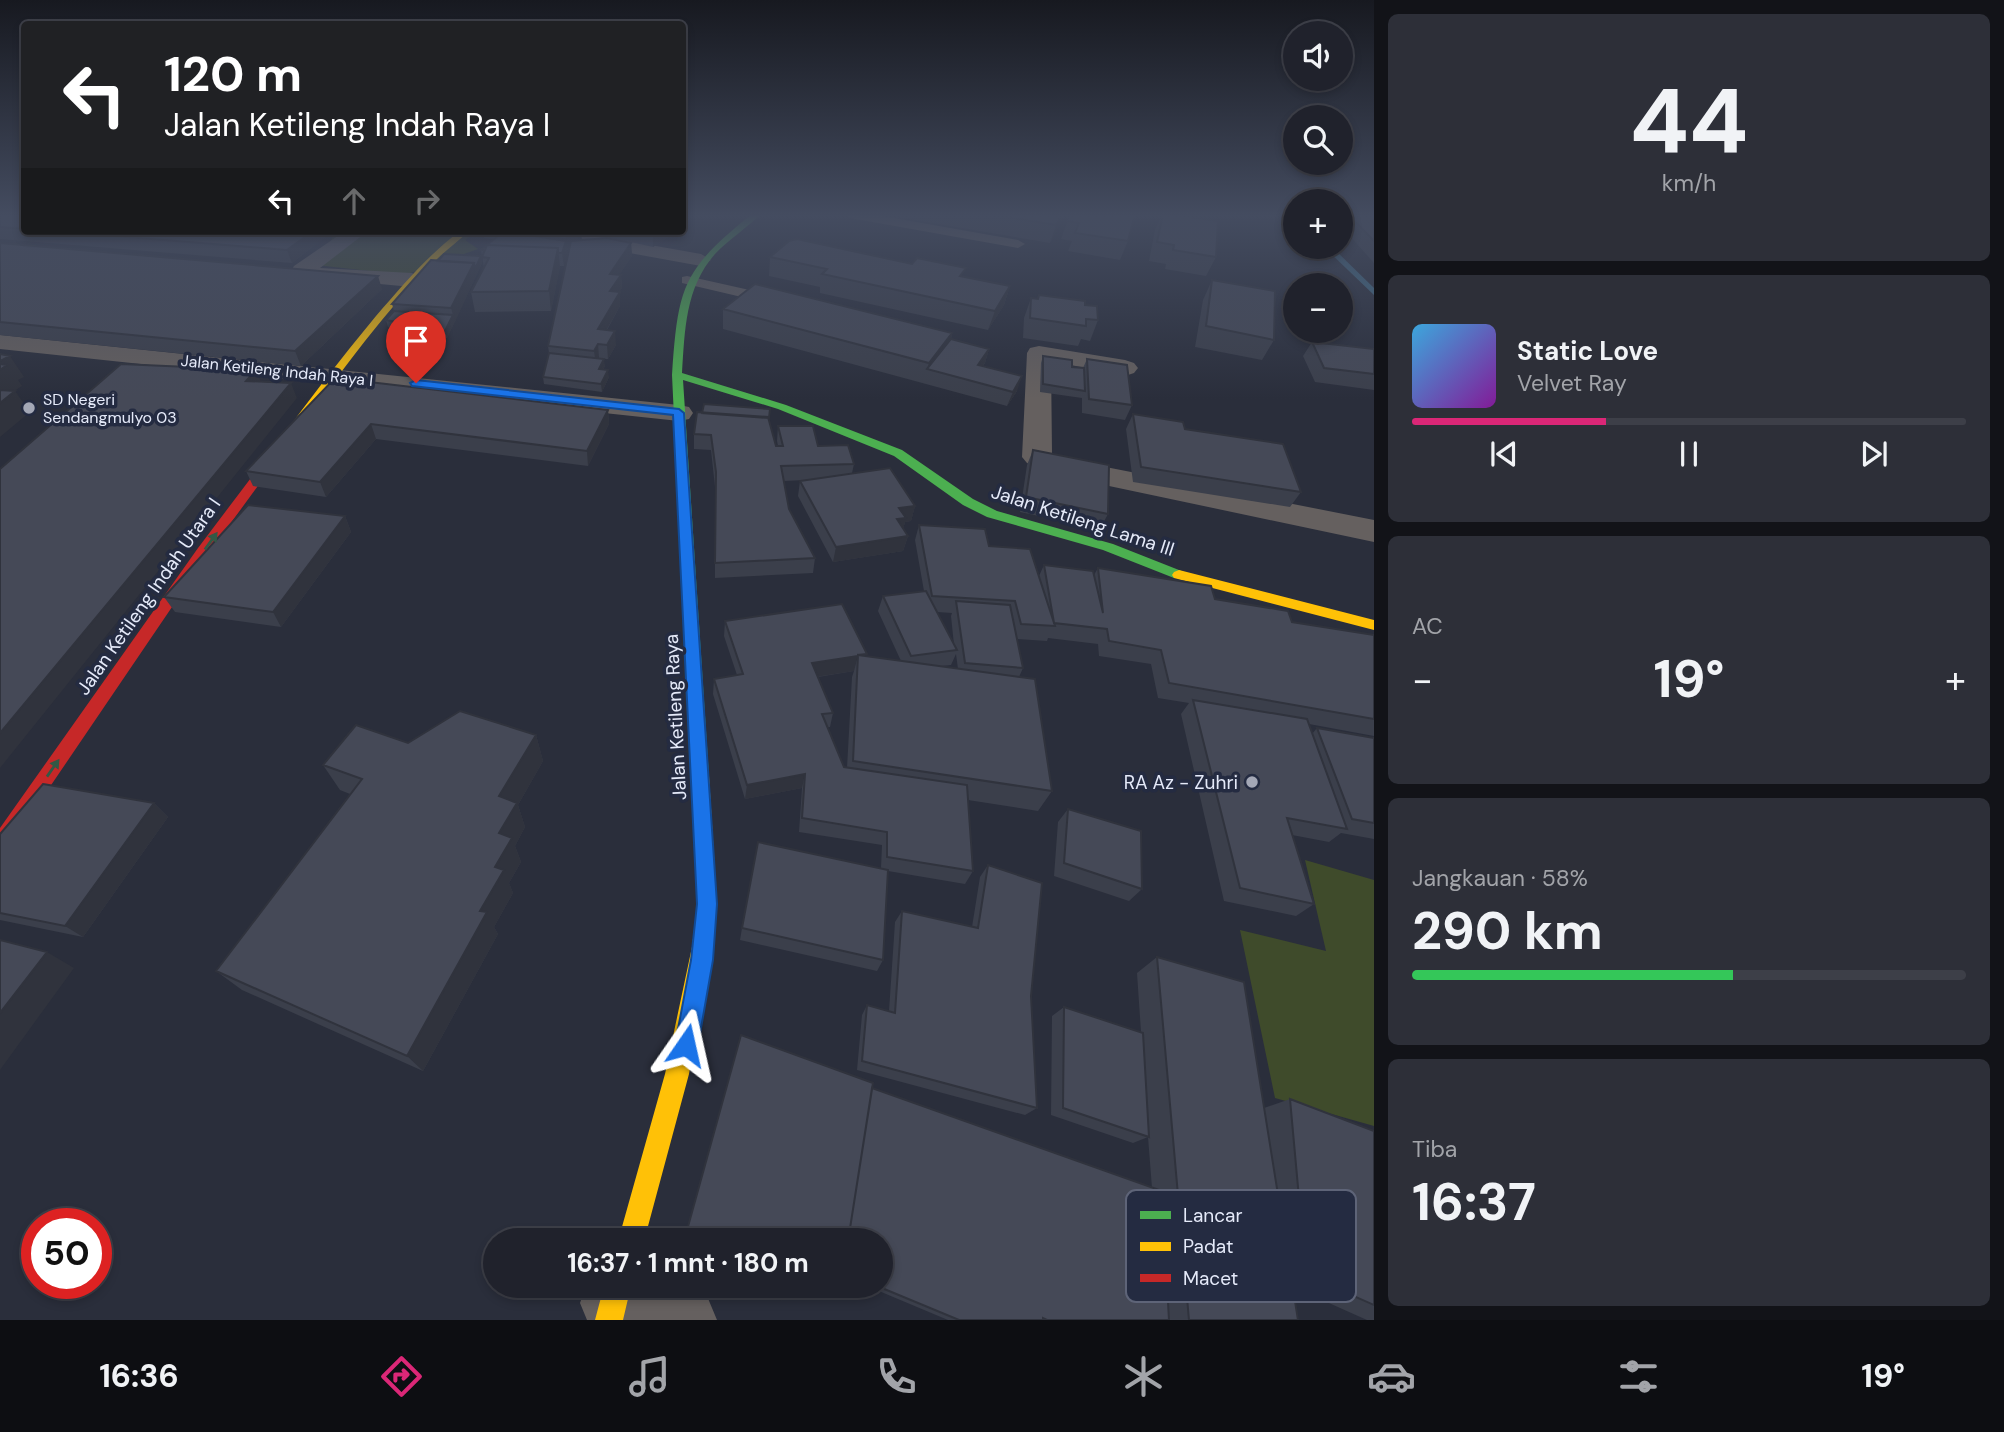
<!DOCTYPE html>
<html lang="id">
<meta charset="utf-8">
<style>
:root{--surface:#20222c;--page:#2d2f38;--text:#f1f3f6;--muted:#a2a4a9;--line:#3d3f48;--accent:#db2777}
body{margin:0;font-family:"DM Sans",sans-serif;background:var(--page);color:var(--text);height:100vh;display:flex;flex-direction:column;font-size:26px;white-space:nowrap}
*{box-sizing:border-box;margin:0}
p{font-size:23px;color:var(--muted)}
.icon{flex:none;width:38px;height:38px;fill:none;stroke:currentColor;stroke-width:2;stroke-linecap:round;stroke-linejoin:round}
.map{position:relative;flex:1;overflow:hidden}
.sheet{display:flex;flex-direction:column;gap:14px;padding:14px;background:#121318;width:630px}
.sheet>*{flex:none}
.banner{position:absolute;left:21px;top:21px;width:665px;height:214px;border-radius:7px;box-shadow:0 4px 10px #0003,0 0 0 2px var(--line);background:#202124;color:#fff;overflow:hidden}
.buttons{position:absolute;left:1283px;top:21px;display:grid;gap:14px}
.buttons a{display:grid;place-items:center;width:70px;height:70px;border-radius:50%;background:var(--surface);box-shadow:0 4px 10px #0003,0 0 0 2px var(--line);font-size:35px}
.speed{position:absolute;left:21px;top:1208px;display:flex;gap:14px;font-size:35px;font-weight:700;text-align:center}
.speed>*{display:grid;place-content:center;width:91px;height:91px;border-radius:50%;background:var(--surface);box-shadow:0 4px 10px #0003,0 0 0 2px var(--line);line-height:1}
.speed .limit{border:10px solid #d22;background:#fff;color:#111}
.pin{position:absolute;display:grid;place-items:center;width:60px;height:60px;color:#fff;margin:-72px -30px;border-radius:50% 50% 50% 0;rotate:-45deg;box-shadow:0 0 7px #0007}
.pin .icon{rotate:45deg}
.me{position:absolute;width:77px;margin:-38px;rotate:11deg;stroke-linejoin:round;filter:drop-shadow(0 0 5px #0008)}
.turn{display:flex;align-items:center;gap:24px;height:147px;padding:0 28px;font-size:32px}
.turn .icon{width:91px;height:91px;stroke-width:2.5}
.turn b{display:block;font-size:49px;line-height:60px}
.lanes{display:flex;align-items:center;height:66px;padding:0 28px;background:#0003;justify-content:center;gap:35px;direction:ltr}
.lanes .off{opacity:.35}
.big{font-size:52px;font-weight:700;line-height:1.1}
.sheet .card{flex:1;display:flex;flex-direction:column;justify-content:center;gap:10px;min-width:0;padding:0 24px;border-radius:10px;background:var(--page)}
.sheet .dial{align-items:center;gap:0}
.dial b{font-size:91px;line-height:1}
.song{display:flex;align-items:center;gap:21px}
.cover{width:84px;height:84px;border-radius:10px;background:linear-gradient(135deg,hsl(200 70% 55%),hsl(290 70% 35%))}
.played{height:7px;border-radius:4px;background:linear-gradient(90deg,var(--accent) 35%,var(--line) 35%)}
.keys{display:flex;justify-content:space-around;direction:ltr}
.heat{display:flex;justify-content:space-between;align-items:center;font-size:38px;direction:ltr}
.charge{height:10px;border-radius:5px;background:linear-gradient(90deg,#34c759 58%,var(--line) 0)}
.trip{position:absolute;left:483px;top:1228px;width:410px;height:70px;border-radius:35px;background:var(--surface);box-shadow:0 4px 10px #0003,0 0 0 2px var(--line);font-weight:700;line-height:70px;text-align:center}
.tab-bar{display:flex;height:112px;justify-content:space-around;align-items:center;background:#0d0e12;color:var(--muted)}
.tab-bar .icon{width:49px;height:49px}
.tab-bar .selected{color:var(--accent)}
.tab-bar b{font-size:32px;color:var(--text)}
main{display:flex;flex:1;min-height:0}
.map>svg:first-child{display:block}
.green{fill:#3f4b2b}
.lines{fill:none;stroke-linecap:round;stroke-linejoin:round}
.stream{fill:#41708b;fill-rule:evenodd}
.lane{fill:#65605f;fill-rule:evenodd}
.street{fill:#65605f;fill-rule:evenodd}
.fast{fill:#4caf50;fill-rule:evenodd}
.slow{fill:#ffc107;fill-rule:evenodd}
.jam{fill:#c62828;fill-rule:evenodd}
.wall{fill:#3b3f4b;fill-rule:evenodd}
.shaded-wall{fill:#30333d}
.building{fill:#454957;stroke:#30333d;stroke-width:2}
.oneway{fill:#325946}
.route{fill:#1a73e8;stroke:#114b97;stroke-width:2}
.poi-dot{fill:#a4a8b6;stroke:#242b41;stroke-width:2.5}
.labels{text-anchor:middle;stroke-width:7;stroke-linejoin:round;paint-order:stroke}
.far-street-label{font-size:16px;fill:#e5eaf9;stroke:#242b41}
.far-poi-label{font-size:16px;fill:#e5eaf9;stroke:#242b41;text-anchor:start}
.street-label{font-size:19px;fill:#e5eaf9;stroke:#242b41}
.poi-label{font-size:19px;fill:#e5eaf9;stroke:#242b41;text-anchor:end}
.key{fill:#242b41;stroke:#5e6478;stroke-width:2}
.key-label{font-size:19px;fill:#e5eaf9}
</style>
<main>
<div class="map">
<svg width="1374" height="1320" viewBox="0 0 1374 1320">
<rect width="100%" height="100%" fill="#2a2e3b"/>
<!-- green -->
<path class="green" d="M344,231H477L465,240L478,249L405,275L316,265L329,249L332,238Z
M1305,860L1374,880V1126L1275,1098L1240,930L1326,951Z"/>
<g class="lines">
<!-- stream -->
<path class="stream" d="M1324,247H1332L1374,288V295Z"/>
<!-- lane -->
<path class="lane" d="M844,214H871L1018,240L1025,244L1018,248L850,218Z
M687,276L781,297L784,300L776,305L682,283V277Z"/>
<!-- street -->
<path class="street" d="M1340,214H1374V223L1340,220Z
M345,231H368L320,268L412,273L423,280L412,287L326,279L318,278L315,273L318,270L310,276H294L291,271L294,266Z
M579,231H599L600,236L701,254L711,260L701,266L591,246L584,244Z
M0,335L679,405L689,407L693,413L689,419L679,421L0,349Z
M1039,346L1125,360L1134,363L1138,368L1134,373L1125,376L1051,361L1052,453L1065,459L1374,520V542L1057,475L1027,463L1022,457L1027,353L1030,348Z
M586,1286H683L707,1296L717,1320H587L580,1303Z"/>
<!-- fast -->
<path class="fast" d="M752,214H761C747,228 729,239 715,254C685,288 685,330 682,373L786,405L902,450L973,499L997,511L1113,544L1184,572L1186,575L1184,578H1174L1103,550L987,517L963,505L894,456L778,409L683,380L709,776L706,781L700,784L694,781L691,776L672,375C678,287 682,270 752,214Z"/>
<!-- slow -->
<path class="slow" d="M460,231H469C458,242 444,251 433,263C378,319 332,384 286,448H278L276,445C308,401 341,358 376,316C402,286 428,255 460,231Z
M1179,570L1374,620V630L1174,578L1172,575L1174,572Z
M700,768L706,771L709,776L717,904L712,947L689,1074L644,1241H618L665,1074L692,947L697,904L691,776L694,771Z
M604,1286H631L623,1320H595Z"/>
<!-- jam -->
<path class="jam" d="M282,441L288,445L208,554L7,850L0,853V828L198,548L278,442Z"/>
</g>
<!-- wall -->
<path class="wall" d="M0,214H24V231H333L292,263L0,239Z
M682,214H699L684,223H682Z
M880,214H1062L1063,217L1050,243Z
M1070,214L1128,241L1120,260L1068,251L1072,241L1061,239Z
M1162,214L1216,257L1206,276L1165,269L1166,264L1149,261L1155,230Z
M1348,214L1374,216V263L1341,226Z
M483,231H577L578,241L631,243L632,256L619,275H621L622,288L619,292L620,306L607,330L616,345L608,359H602L605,366L603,370L609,377L602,392L544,384L543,377L549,353L548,346L569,249L567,250L568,254L564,266H560L551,311L475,312L471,292L484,268L481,250L494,239L484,238Z
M595,231H677L653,247L595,234Z
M0,243L382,289L301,366L0,335Z
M481,256L482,263L447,338L388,327L386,320L394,311L392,304L438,261Z
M770,257L964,277L1010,286L1004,305L988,330L820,293V287L769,276Z
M1212,280L1274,340L1262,360L1195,347L1203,300Z
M1039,295L1085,305L1098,320L1090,341L1081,339L1078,346L1023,338L1024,318L1031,298L1037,299Z
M723,309L952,333L951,339L989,349L985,363L983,366L1017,391L1007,406L723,329Z
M1312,342L1374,349V390L1315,382L1303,356Z
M1043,356L1072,367L1083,368L1087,359L1132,405L1125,420L1082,413V398L1040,392L1041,363Z
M335,378L608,410L609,424L588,466L376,439L326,497L253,486L246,471Z
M1133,414L1185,429L1301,492L1290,507L1133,482L1126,429Z
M769,419L776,446H778L777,441L778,426L854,464L852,473L915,506L911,521L905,522L903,529L908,536L903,551L833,562L798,496L800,481L805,480L784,481L789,509L815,558L813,573L715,578V487L711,450L694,449V434Z
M1033,450L1108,514L1100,529L1020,512L1027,465Z
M345,516L351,532L281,627L175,612L164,597Z
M919,525L989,546L1039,576L1044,565L1094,575L1098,568L1215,599L1292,622L1374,635V736L1309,724L1312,734L1317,728L1374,738V839L1341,833L1329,842L1292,835L1314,904L1296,916L1224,901L1181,714L1189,703L1158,698L1151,664L1099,656L1098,644L1048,638L1047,641L1017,639L1023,668L1019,677L1052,791L1038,811L968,800L973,871L965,884L888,871L883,960L877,971L740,940L742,928L881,868L882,845L799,832L802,788L745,799L713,694L714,679L737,675L724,636L725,621L866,656L901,661L878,611L883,596L924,591L915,540ZM937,612L952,613L951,616L954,645ZM956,654L958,669L942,666L951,665ZM854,671L852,677L847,768L844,767L828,727H830L833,713L818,677Z
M536,735L543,761L518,805L525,827L515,846L521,862L509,883L513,893L494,927L498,934L423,1071L242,990L216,971L350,794L340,790L323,765L408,743Z
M154,803L168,817L83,937L0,920V834Z
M1068,809L1142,889L1129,901L1054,876L1058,822Z
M988,865L1031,996L1037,1108L1025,1115L857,1070L862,1015L867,1005L889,1011L895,922L902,911L972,927L980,877Z
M1157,957L1264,1108L1290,1099L1374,1131V1320H1367L1293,1287L1298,1320H948L867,1286H880L872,1088L1152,1188L1148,1137L1133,1143L1051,1115L1052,1016L1064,1007L1141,1032L1137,973Z
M744,1286H784L781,1299L776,1300Z"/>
<!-- shaded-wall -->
<path class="shaded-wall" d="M684,214H699L684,223Z
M1062,214H1064L1063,217L1050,243L1056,225Z
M313,231H333L292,263L287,250Z
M575,231H577L579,242L567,250L568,254L564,266L562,253L566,244L565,239Z
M658,231H677L653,247V235Z
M631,243L632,256L611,287L610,274Z
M558,248L560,267L551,311L549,291Z
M481,256L482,263L455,322L451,308L474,263Z
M621,275L622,288L611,305L610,291Z
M378,276L382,289L301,366L295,351Z
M1010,286L1004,305L988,330L995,311Z
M620,292V306L599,343L598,329Z
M453,315L455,322L447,338L445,331Z
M615,331L616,345L608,359L607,345Z
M952,333L947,353L927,369L929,363Z
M598,344L599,358L596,365L594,351Z
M989,349L985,363L973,379L978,365Z
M10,356L24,377L18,380L22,386L0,400V361Z
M604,359L605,366L599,376V369Z
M256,370L262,384L246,381Z
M608,370L609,377L602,392L601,384Z
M1022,376L1017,391L1007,406L1013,392Z
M291,383L297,398L0,768V733Z
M15,391L30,412L0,437V403Z
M608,410L609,424L588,466L587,451Z
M371,424L376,439L326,497L320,482Z
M915,506L911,521L905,522L902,533L893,534L899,508Z
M345,516L351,532L281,627L273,612Z
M908,536L903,551L833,562L836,547Z
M858,656L854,671L809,678L812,663Z
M536,735L543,761L518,805L525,827L515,846L521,862L509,883L513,893L494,927L498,934L423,1071L407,1056L480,911L495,867L499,796Z
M805,774L802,788L745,799L747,785Z
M154,803L168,817L83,937L65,926Z
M47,952L74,968L0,1070V1013Z"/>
<!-- building -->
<path class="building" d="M0,214H24V229L0,227Z
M988,214H1062L1056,225Z
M1070,214H1135L1128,241L1075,233L1079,223L1067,221Z
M1163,214H1171L1218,221L1216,257L1173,250L1174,245L1157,242Z
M1348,214L1374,216V241Z
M53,231H313L287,250Z
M483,231H514V233L504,231L500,234Z
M504,231L566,241L562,253H558V248L487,245L485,250H481Z
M518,231H575L565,239Z
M637,231H658L653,235Z
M607,238L631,243L610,274L621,275L610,291L620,292L598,329L615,331L607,345L598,344L594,351L548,346L571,241Z
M797,239L912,264L917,258L966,268L960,276L1010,286L995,311L822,274L827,269L770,257L789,241Z
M0,243L378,276L295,351L0,322Z
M487,245L558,248L549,291L471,292L489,258L482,257Z
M444,254L481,256L475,269L474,263L438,261Z
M431,260L474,263L451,308L392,304Z
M1212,280L1275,291L1274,340L1206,326Z
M755,284L952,333L929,363L723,309Z
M1039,295L1085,301V305L1097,306L1098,320L1086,319V326L1030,318L1031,298L1038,299Z
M394,311L453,315L445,331L386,320Z
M951,339L989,349L978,365L1022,376L1013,392L927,369Z
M1312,342L1374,349V374L1324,368Z
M549,353L604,359L599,369L608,370L601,384L543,377Z
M0,354L10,356L0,361Z
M1043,356L1072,360V367L1084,368L1085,391L1043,384Z
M1087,359L1127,365L1132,405L1089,399Z
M0,364L7,365L0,370Z
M121,364L256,370L246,381L291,383L0,733V469Z
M335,378L608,410L587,451L371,424L320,482L246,471Z
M0,390L15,391L0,403Z
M704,404L770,409L769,418L702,413Z
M697,412L768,417L776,446H783L778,426H813L818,446L848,445L854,464L781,466L789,509L815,558L715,563L716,472L711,435L694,434Z
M1133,414L1183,422L1185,429L1283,444L1301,492L1141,467Z
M1033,450L1109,465L1108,514L1026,497Z
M890,468L915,506L899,508L906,518L897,519L908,536L836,547L800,481Z
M248,505L345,516L273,612L164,597Z
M919,525L985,529L989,546L1030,549L1055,626L1021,624L1015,601L932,596Z
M1044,565L1093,571L1103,613L1098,568L1211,586L1215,599L1288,611L1292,622L1374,635V719L1169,683L1161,650L1109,641L1107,629L1054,623Z
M926,591L957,650L911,656L883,596Z
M956,601L1010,605L1023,668L965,663Z
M842,604L867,654L858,655V656L812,663L833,713L822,714L844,767L967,785L973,871L887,857V832L802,818L805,774L747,785L714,679L743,674L725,621Z
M858,655L1035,679L1052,791L853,761Z
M1193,700L1307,719L1347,829L1287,818L1314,904L1240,888Z
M460,711L536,735L499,796L517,803L499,833L512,838L495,867L504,870L480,911L487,912L407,1056L216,971L362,779L323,765L356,725L408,743Z
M1317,728L1374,738V823L1352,819Z
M43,784L154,803L65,926L0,913V834Z
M1068,809L1141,831L1142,889L1064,863Z
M758,842L888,870L883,960L742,928Z
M988,865L1042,883L1031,996L1037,1108L862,1061L867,1005L895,1013L902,911L978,928Z
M0,940L47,952L0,1013Z
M1157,957L1244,982L1298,1320H1189Z
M1064,1007L1143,1033L1149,1137L1063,1108Z
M741,1035L873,1083L848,1241H684Z
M872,1088L1162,1191L1169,1320H1047L1043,1318V1320H959L877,1286H880V1241H848Z
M1290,1099L1374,1131V1305L1306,1275Z
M751,1286H784L781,1299Z"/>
<!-- one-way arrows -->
<defs><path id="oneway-solid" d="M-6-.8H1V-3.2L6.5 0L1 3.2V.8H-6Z" transform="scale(1.75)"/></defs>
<g class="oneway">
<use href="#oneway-solid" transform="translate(211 541) rotate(-54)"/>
<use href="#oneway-solid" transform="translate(53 768) rotate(-55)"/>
</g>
<!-- sky -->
<linearGradient id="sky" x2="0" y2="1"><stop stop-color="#171920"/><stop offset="0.54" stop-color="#444c60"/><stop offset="1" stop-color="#444c60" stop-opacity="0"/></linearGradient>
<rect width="1374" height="399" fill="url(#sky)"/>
<!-- route -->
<path class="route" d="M416,380L679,409L684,413L717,904L713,960L698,1045L694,1053L686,1056L678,1053L675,1045L691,960L697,904L673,415L412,386L410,383Z"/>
<!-- markers -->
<g class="poi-dot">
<circle cx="29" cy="408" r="7"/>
<circle cx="1252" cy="782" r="7"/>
</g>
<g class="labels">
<!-- far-street labels -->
<g class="far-street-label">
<text transform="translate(277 370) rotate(6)" y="6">Jalan Ketileng Indah Raya I</text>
</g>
<!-- far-poi labels -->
<g class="far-poi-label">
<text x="43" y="405">SD Negeri<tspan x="43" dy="18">Sendangmulyo 03</tspan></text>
</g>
<!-- street labels -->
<g class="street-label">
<text transform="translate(1083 520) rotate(18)" y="7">Jalan Ketileng Lama III</text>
<text transform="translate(148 596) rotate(-55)" y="7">Jalan Ketileng Indah Utara I</text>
<text transform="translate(675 717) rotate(-93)" y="7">Jalan Ketileng Raya</text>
</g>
<!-- poi labels -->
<g class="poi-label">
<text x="1238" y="789">RA Az - Zuhri</text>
</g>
</g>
<!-- legend -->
<rect x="1126" y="1190" width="230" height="112" rx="10" class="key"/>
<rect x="1140" y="1211" width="31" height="8" fill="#4caf50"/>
<rect x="1140" y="1242" width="31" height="9" fill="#ffc107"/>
<rect x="1140" y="1274" width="31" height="8" fill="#c62828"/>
<g class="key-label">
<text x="1183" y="1222">Lancar</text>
<text x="1183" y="1253">Padat</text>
<text x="1183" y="1285">Macet</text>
</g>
</svg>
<div class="buttons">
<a><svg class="icon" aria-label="sound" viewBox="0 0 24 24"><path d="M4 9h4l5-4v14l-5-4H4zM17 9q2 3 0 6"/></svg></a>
<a><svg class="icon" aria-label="search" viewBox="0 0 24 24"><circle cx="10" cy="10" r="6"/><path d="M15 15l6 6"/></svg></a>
<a>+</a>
<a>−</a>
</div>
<div class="speed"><div class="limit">50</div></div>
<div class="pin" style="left:416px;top:383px;background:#d93025"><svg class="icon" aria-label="arrive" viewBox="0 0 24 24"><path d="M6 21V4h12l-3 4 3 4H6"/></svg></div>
<svg class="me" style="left:686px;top:1045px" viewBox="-20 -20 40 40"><path d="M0-17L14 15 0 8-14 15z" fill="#1a73e8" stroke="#fff" stroke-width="4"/></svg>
<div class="trip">16:37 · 1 mnt · 180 m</div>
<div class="banner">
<div class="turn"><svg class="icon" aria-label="left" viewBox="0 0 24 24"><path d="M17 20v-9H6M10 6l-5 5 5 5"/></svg><div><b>120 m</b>Jalan Ketileng Indah Raya I</div></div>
<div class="lanes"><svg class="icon" aria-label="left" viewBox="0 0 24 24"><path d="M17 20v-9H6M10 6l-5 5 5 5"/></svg><svg class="icon off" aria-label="ahead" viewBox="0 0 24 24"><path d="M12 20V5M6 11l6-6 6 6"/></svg><svg class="icon off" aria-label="right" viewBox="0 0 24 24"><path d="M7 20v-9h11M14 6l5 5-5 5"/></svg></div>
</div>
</div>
<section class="sheet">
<div class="card dial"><b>44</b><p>km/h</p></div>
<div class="card">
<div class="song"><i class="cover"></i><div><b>Static Love</b><p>Velvet Ray</p></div></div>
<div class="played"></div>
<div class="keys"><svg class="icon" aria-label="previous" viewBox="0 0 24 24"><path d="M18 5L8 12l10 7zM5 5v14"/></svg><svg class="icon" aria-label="pause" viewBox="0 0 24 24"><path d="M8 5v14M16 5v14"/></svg><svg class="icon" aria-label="next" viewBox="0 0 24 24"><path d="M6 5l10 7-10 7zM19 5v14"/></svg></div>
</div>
<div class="card"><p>AC</p>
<div class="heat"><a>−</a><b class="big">19°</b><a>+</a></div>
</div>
<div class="card"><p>Jangkauan · 58%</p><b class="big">290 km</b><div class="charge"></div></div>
<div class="card"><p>Tiba</p><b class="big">16:37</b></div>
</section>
</main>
<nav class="tab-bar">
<b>16:36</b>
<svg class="icon selected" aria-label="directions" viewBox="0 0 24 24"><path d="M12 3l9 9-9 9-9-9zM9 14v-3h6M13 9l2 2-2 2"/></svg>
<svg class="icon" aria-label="music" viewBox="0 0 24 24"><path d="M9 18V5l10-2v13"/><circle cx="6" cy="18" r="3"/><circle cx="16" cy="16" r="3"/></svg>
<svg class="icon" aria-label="phone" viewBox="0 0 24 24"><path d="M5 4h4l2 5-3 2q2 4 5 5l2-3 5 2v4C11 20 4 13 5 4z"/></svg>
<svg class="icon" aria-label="climate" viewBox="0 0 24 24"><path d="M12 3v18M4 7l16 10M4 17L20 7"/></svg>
<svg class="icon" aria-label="car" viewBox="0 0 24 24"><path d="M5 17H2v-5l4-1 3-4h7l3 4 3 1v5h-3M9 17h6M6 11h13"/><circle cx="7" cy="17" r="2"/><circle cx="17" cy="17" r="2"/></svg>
<svg class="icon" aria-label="filters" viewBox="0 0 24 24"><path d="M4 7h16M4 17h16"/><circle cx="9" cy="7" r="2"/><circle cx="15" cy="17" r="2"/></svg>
<b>19°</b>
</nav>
